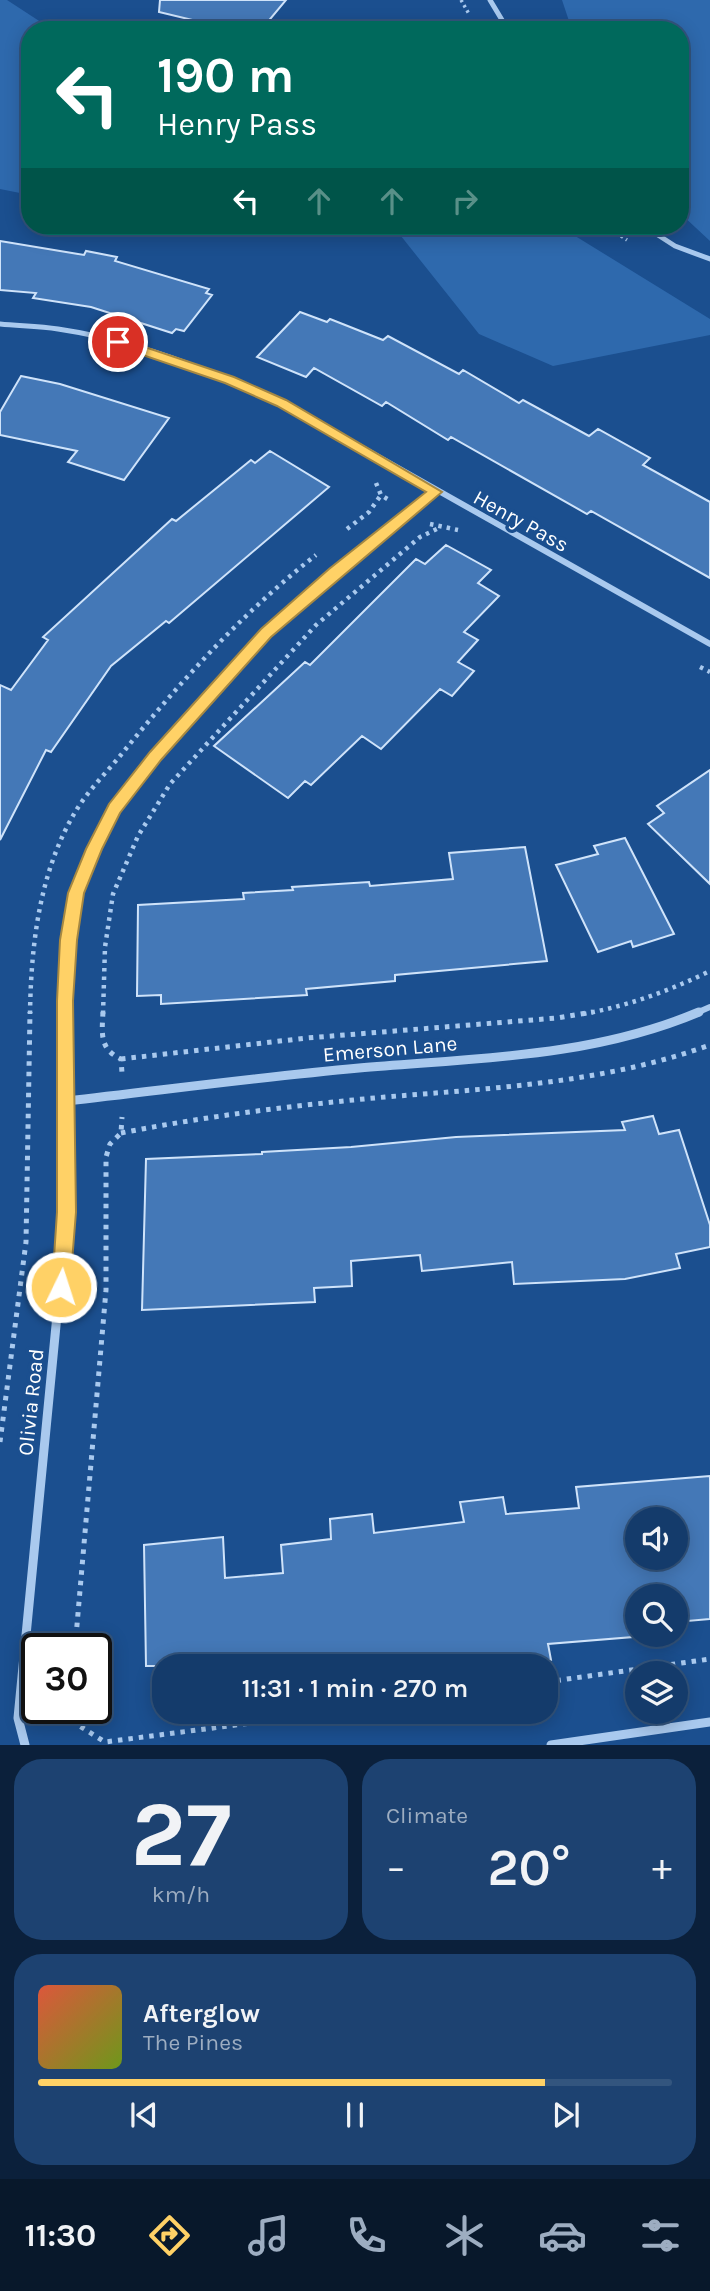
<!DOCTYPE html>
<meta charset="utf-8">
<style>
:root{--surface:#143b6b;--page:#1d4271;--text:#f1f3f6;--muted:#9dadc1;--line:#33557e;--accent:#ffd166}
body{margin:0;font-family:Karla,sans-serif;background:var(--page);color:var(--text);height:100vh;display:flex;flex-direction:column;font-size:26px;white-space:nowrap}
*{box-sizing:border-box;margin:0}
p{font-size:23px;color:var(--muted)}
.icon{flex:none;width:38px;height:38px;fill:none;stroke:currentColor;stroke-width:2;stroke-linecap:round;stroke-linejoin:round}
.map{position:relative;height:1745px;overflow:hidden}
.panel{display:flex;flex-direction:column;gap:14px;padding:14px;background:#0b203b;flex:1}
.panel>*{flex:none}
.top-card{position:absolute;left:21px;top:21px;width:668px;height:214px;border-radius:28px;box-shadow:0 4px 18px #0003,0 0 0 2px var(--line);background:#00695c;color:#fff;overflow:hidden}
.tools{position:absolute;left:625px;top:1507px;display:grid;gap:14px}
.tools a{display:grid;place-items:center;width:63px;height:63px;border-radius:50%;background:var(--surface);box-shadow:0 4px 18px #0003,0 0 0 2px var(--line);font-size:35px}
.speed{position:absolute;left:21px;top:1633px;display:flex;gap:14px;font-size:35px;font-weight:700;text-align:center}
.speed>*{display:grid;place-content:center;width:91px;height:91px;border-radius:50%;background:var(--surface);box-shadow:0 4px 18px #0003,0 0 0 2px var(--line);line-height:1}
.speed .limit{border:4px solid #111;border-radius:10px;background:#fff;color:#111}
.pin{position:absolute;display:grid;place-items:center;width:60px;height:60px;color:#fff;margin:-30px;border:4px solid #fff;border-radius:50%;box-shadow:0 2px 7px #0007}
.me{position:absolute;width:77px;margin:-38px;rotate:4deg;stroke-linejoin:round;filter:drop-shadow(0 0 5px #0008)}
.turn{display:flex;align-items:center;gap:24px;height:147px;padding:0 21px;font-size:32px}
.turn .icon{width:91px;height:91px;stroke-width:2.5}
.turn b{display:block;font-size:49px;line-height:60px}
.lanes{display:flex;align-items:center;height:66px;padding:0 21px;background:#0003;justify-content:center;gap:35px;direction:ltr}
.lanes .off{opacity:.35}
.big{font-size:52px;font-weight:600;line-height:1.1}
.panel .widget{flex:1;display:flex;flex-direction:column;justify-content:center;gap:10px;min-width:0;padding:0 24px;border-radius:28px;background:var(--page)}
.panel .dial{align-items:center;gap:0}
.dial b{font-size:91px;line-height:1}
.song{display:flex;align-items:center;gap:21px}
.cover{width:84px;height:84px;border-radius:10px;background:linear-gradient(135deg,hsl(10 70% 55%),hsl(80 70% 35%))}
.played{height:7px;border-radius:4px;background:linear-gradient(90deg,var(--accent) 80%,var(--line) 80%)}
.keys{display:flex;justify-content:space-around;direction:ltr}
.heat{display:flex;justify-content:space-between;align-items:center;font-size:38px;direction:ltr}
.panel .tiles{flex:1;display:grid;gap:14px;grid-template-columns:1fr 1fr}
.widget:last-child{grid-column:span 2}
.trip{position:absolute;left:152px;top:1654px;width:406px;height:70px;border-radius:28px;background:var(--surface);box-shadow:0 4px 18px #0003,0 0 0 2px var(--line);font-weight:600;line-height:70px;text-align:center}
.menu{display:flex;height:112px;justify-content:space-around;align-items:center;background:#08182b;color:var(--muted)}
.menu .icon{width:49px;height:49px}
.menu .active{color:var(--accent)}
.menu b{font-size:32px;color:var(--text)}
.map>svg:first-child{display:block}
.green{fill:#2e69ad}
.building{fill:#4478b7;stroke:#cfe3fa;stroke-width:2;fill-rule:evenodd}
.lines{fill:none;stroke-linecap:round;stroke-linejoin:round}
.path-far2{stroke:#a9c9ee;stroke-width:3.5;stroke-dasharray:2.5 3.5;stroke-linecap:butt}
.path-far1{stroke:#a9c9ee;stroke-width:4.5;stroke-dasharray:3.5 5;stroke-linecap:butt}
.path{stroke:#a9c9ee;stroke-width:5;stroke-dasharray:4.5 6;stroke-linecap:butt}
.street-far2{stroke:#a9c9ee;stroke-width:5}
.street-far1{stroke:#a9c9ee;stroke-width:6}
.street{stroke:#a9c9ee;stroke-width:9}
.route{fill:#ffd166;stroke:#a68842;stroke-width:2}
.labels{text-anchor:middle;stroke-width:7;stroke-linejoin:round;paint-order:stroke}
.street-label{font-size:21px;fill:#fff;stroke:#1b4f8f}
</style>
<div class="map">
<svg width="710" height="1745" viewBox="0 0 710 1745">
<rect width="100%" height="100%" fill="#1b4f8f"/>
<!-- green -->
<path class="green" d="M0,0H7L53,30H30V195L0,189Z
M562,0H710V241L681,214V30H572Z
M393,226H559L710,319V335L553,366L479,334Z"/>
<!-- building -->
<path class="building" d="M160,0H286L261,30H234L159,12Z
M0,241L84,255L86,251L117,257L115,261L209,289L206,293L212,295L184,331L176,329L172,333L91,307L33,298L36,293L0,290Z
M300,312L327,322L330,319L383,340L388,336L459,374L463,370L519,403L523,400L589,436L598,429L650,458L643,465L710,502V578L591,511L587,514L451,437L448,440L386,402L382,406L314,368L306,377L257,357Z
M21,376L60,384L169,418L124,480L68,462L77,451L0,435V412Z
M270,451L329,487L169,623L166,621L111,666L51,752L46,750L0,840V685L11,690L48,640L43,637L172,519L176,521L251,460L255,463Z
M446,545L491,570L478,583L499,596L464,632L478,640L458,662L474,671L452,696L440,689L381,749L362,736L311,785L305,781L288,798L214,746L305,662L310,665L416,559L425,564Z
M710,770V884L648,824L664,813L657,806Z
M625,838L674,934L633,947L631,941L598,952L556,865L598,854L594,846Z
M525,847L547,961L395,975V981L306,989L307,995L161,1004V995L137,996L138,905L244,899L243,893L293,890L292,887L369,882L370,886L453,879L449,853Z
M653,1116L659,1134L679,1130L710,1225V1247L676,1254L680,1268L625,1279L514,1284L512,1262L422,1271L420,1255L351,1261L352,1286L314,1288L315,1302L142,1310L146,1159L262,1154V1152L351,1147L456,1137L625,1130L622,1122Z
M710,1476V1619L676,1622V1596H637V1625L631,1626L633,1637L548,1644L551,1660L508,1666H146L144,1545L223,1537L225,1578L283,1573L281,1545L331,1539L330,1519L372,1514L374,1533L464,1522L460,1502L503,1497L506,1514L579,1508L576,1487ZM637,1519H676V1558H637Z"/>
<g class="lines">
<!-- path-far2 -->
<path class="path-far2" d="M461,0L469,14
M606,226L627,240"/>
<!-- path-far1 -->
<path class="path-far1" d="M376,483L381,495L389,500
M430,524L458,530
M347,529L369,512L381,495
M700,667L710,672
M30,1014C31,946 39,874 74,814C86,793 105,774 120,756C179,683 242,613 316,555
M103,1014L105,947L113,894L138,836L170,784L316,625L420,537L439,528
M583,1014C628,1006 669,991 710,971"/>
<!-- path -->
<path class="path" d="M103,1012C102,1033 99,1049 121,1059L122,1073
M121,1059L307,1038L557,1018L593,1012
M121,1133C208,1116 296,1105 385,1097C496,1088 604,1083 710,1045
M0,1442L26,1242L30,1012
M75,1648L106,1290V1157L110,1144L121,1133L122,1117
M546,1682L710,1659
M72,1708L78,1725L105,1742L336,1712"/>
<!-- street-far2 -->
<path class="street-far2" d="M490,0L508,30
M644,226L675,246L710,259
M0,324C19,326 39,326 58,329C165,345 262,392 355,444"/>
<!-- street-far1 -->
<path class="street-far1" d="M352,442L710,644
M65,1014L68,940L76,893L115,809L194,711L266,633L334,573L436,492
M694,1014L710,1007"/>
<!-- street -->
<path class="street" d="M67,1101C164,1090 261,1077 359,1068C474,1058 590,1058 699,1012
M25,1745L18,1718L67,1212L65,1012
M551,1745L710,1722"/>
</g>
<!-- route -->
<path class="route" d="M118,338L234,377L286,400L442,492L271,637L161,760L120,813L102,849L84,893L77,940L73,1001L76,1212L70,1287L68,1293L61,1296L54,1293L52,1287L57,1212V1001L60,940L68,893L86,849L109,804L150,752L261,629L329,569L426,492L277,406L225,383L113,345L111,342Z"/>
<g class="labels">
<!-- street labels -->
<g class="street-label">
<text transform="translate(521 521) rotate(29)" y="7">Henry Pass</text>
<text transform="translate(390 1049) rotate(-5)" y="7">Emerson Lane</text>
<text transform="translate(31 1402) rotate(-84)" y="7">Olivia Road</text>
</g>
</g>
</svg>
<div class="tools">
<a><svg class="icon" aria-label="sound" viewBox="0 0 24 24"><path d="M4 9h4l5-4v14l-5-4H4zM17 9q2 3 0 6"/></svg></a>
<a><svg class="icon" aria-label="search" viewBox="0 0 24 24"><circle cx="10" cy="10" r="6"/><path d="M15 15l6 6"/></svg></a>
<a><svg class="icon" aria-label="layers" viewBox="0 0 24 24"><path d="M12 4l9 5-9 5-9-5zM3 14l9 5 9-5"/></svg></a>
</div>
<div class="speed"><div class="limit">30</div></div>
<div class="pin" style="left:118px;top:342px;background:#d93025"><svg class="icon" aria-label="arrive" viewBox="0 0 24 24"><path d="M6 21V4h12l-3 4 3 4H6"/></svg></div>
<svg class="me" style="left:61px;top:1287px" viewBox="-20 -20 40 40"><circle r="17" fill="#ffd166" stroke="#fff" stroke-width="3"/><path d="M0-11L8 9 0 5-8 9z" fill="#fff"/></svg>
<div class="trip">11:31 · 1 min · 270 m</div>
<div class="top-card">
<div class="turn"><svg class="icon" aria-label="left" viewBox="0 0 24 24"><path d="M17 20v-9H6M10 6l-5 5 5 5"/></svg><div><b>190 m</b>Henry Pass</div></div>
<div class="lanes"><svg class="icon" aria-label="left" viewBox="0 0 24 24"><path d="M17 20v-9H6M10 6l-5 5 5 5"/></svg><svg class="icon off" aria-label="ahead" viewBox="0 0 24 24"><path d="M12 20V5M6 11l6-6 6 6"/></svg><svg class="icon off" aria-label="ahead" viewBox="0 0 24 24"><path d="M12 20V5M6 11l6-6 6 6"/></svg><svg class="icon off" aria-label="right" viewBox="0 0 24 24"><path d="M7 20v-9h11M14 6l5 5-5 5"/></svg></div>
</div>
</div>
<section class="panel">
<div class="tiles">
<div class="widget dial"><b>27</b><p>km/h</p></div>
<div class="widget"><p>Climate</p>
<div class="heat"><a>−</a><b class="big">20°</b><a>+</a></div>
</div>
<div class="widget">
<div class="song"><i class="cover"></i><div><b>Afterglow</b><p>The Pines</p></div></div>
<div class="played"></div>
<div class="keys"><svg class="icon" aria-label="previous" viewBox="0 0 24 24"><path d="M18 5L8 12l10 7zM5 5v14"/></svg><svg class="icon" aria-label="pause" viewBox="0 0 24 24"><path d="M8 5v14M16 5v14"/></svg><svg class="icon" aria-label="next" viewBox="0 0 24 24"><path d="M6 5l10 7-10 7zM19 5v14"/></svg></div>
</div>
</div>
</section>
<nav class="menu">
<b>11:30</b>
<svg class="icon active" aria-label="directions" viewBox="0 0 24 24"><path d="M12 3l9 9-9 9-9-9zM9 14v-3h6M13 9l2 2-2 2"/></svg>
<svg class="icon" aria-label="music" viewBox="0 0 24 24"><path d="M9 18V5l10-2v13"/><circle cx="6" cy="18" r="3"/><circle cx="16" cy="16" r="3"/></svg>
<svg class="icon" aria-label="phone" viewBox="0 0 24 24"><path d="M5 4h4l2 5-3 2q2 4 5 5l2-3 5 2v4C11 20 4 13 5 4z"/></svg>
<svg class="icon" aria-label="climate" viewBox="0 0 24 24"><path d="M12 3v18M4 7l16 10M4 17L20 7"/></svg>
<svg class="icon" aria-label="car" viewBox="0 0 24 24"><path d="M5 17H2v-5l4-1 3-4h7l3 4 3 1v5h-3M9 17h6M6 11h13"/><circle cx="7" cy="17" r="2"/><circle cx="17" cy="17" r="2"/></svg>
<svg class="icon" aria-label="filters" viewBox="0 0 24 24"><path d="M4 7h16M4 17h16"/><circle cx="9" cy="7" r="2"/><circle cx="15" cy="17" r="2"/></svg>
</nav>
